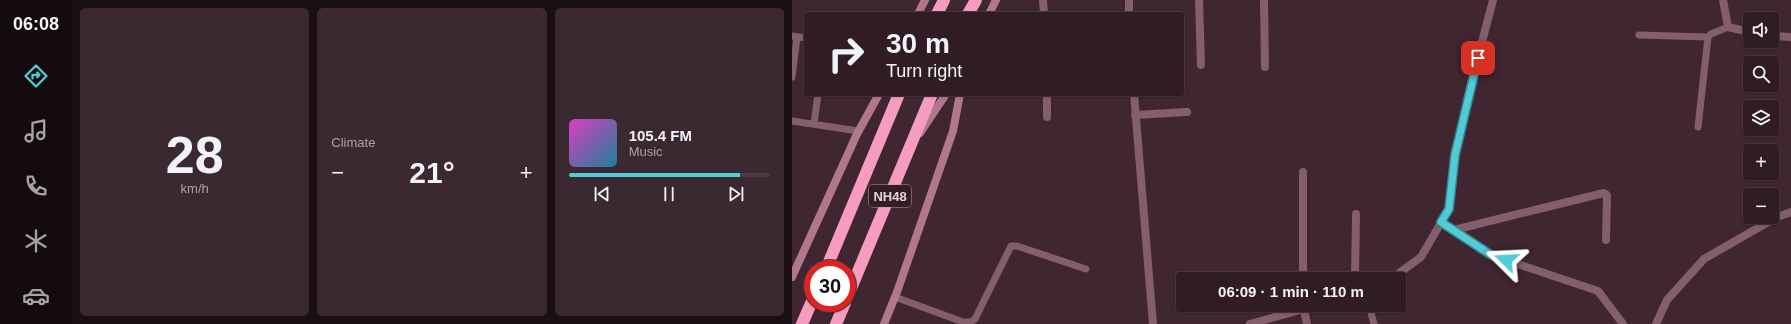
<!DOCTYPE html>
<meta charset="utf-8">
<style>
:root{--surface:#2f1c24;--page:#3b2931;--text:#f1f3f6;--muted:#a7a1a6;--line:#4a3a41;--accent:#52cbd8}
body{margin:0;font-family:Arial,sans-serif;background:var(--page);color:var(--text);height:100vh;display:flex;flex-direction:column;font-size:15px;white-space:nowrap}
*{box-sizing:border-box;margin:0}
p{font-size:13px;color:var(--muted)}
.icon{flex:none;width:22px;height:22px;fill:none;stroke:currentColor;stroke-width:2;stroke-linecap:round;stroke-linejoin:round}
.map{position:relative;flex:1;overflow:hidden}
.details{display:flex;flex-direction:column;gap:8px;padding:8px;background:#1a0f14;width:720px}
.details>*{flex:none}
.top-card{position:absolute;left:12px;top:12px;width:380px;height:84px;border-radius:4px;box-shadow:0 1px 3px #0004,0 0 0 1px var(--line);background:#2f1c24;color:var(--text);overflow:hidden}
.controls{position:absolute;left:951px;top:12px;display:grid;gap:8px}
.controls a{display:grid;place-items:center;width:36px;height:36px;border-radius:4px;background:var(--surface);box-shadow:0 1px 3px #0004,0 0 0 1px var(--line);font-size:20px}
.speed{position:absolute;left:12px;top:260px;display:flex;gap:8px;font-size:20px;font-weight:700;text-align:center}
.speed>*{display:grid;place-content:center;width:52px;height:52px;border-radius:50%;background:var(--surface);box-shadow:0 1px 3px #0004,0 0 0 1px var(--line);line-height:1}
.speed .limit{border:6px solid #d22;background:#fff;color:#111}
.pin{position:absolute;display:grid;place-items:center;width:34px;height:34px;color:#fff;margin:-17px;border-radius:8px;box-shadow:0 2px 6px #0006}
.me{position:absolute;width:44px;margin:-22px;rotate:291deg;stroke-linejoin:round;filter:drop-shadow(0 0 3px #0008)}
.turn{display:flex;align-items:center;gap:14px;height:84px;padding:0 16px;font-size:18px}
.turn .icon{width:52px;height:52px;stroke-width:2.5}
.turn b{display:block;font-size:28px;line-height:34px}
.big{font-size:30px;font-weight:600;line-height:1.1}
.details .card{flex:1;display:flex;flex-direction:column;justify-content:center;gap:6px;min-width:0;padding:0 14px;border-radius:6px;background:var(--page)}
.details .dial{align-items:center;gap:0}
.dial b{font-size:52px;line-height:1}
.song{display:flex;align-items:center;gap:12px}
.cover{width:48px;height:48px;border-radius:6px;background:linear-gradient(135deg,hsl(310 70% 55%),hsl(190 70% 35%))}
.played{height:4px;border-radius:2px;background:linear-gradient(90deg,var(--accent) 85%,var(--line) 85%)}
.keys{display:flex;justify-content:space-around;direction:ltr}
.heat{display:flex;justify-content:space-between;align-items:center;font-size:22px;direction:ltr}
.details .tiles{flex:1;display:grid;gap:8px;grid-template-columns:repeat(3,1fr)}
.trip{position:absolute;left:384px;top:272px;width:230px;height:40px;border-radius:4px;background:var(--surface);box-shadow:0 1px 3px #0004,0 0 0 1px var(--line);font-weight:600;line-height:40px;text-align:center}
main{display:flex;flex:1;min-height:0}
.tabs{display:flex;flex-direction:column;width:72px;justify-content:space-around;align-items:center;background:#130b0e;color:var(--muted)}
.tabs .icon{width:28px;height:28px}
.tabs .selected{color:var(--accent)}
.tabs b{font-size:18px;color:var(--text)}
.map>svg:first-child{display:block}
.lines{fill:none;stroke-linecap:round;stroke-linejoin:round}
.lane{stroke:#835e6c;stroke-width:7}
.street{stroke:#835e6c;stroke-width:8}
.secondary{stroke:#b1778d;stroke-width:8}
.highway{stroke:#f69cbf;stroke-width:12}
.route-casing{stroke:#35848c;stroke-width:10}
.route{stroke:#52cbd8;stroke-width:7}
.labels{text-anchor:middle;stroke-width:4;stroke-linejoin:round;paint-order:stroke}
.shield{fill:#341d26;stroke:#af9da3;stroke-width:1}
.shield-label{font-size:13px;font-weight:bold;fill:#e4d4d9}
</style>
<main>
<nav class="tabs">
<b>06:08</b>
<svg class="icon selected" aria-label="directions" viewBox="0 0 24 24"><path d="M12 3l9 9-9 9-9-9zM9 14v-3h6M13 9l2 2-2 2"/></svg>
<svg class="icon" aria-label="music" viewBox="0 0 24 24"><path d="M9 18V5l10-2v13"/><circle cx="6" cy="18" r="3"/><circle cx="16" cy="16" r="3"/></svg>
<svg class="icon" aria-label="phone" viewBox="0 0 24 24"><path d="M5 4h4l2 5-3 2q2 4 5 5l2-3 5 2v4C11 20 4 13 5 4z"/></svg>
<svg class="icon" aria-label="climate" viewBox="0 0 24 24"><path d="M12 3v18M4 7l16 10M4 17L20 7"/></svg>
<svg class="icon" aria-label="car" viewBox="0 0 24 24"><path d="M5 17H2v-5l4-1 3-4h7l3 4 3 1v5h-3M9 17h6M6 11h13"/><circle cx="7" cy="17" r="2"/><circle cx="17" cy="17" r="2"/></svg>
</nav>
<section class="details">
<div class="tiles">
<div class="card dial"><b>28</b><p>km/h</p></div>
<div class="card"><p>Climate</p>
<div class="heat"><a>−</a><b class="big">21°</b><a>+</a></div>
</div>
<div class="card">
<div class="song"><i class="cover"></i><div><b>105.4 FM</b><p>Music</p></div></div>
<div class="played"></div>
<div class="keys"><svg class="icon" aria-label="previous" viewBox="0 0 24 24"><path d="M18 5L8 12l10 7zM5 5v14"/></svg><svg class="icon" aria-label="pause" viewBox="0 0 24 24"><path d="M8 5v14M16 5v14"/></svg><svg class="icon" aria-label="next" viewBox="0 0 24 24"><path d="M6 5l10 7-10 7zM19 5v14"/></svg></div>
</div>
</div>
</section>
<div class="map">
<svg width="999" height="324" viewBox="0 0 999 324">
<rect width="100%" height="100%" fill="#3f2630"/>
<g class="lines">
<!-- lane -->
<path class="lane" d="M847,35L916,37
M0,36L14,38
M0,77L5,37
M0,121L66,131
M22,124L26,94
M906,127L916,37L919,34L936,27
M103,297L171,322H179L183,319L219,246H225L294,269
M577,305L582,324"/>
<!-- street -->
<path class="street" d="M251,0L252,14
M337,0V14
M407,0L409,65
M472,0L473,67
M931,0L936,27L958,32
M980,36L999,37
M255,94V117
M342,94L361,324
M343,115L395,112
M511,172V279
M649,222L699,255L806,291L831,324
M662,230L812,193L815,195L814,240
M563,279L564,214
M599,279L629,257L657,209L663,155L678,88L701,0
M511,305L515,324
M458,324L526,305
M864,324L875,300L912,259L985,217L999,212"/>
<!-- secondary -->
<path class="secondary" d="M126,14L133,0
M197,14L204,0
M128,133L154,94
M0,277L65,134L87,94
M92,324L105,292L161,131L168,94"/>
<!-- highway -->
<path class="highway" d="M145,14L152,0
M176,14L184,0
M34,269L107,94
M55,298L140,94
M10,324L21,299
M44,324L53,303"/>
</g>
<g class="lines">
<defs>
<path id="route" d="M686,58L663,155L657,209L649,222L699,255L714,260"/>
</defs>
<!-- route casing -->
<use href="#route" class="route-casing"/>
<!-- route -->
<use href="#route" class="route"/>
</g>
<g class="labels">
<!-- shield labels -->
<rect class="shield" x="77" y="185" width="42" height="22" rx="3"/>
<g class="shield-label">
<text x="98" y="201">NH48</text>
</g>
</g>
</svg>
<div class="controls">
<a><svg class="icon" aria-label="sound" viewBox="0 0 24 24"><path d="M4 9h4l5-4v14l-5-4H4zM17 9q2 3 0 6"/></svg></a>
<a><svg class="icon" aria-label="search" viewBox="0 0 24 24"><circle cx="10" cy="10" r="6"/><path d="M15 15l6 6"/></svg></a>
<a><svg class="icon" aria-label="layers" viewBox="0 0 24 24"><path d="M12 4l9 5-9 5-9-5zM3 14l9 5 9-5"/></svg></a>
<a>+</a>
<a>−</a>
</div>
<div class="speed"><div class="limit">30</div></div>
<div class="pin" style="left:686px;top:58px;background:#d93025"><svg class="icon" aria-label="arrive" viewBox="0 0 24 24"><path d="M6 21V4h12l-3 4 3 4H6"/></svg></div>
<svg class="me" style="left:714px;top:260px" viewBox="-20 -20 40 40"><path d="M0-17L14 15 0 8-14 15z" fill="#52cbd8" stroke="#fff" stroke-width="4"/></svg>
<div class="trip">06:09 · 1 min · 110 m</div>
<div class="top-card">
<div class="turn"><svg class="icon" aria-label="right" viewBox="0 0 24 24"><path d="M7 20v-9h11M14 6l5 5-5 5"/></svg><div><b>30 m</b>Turn right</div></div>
</div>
</div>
</main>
